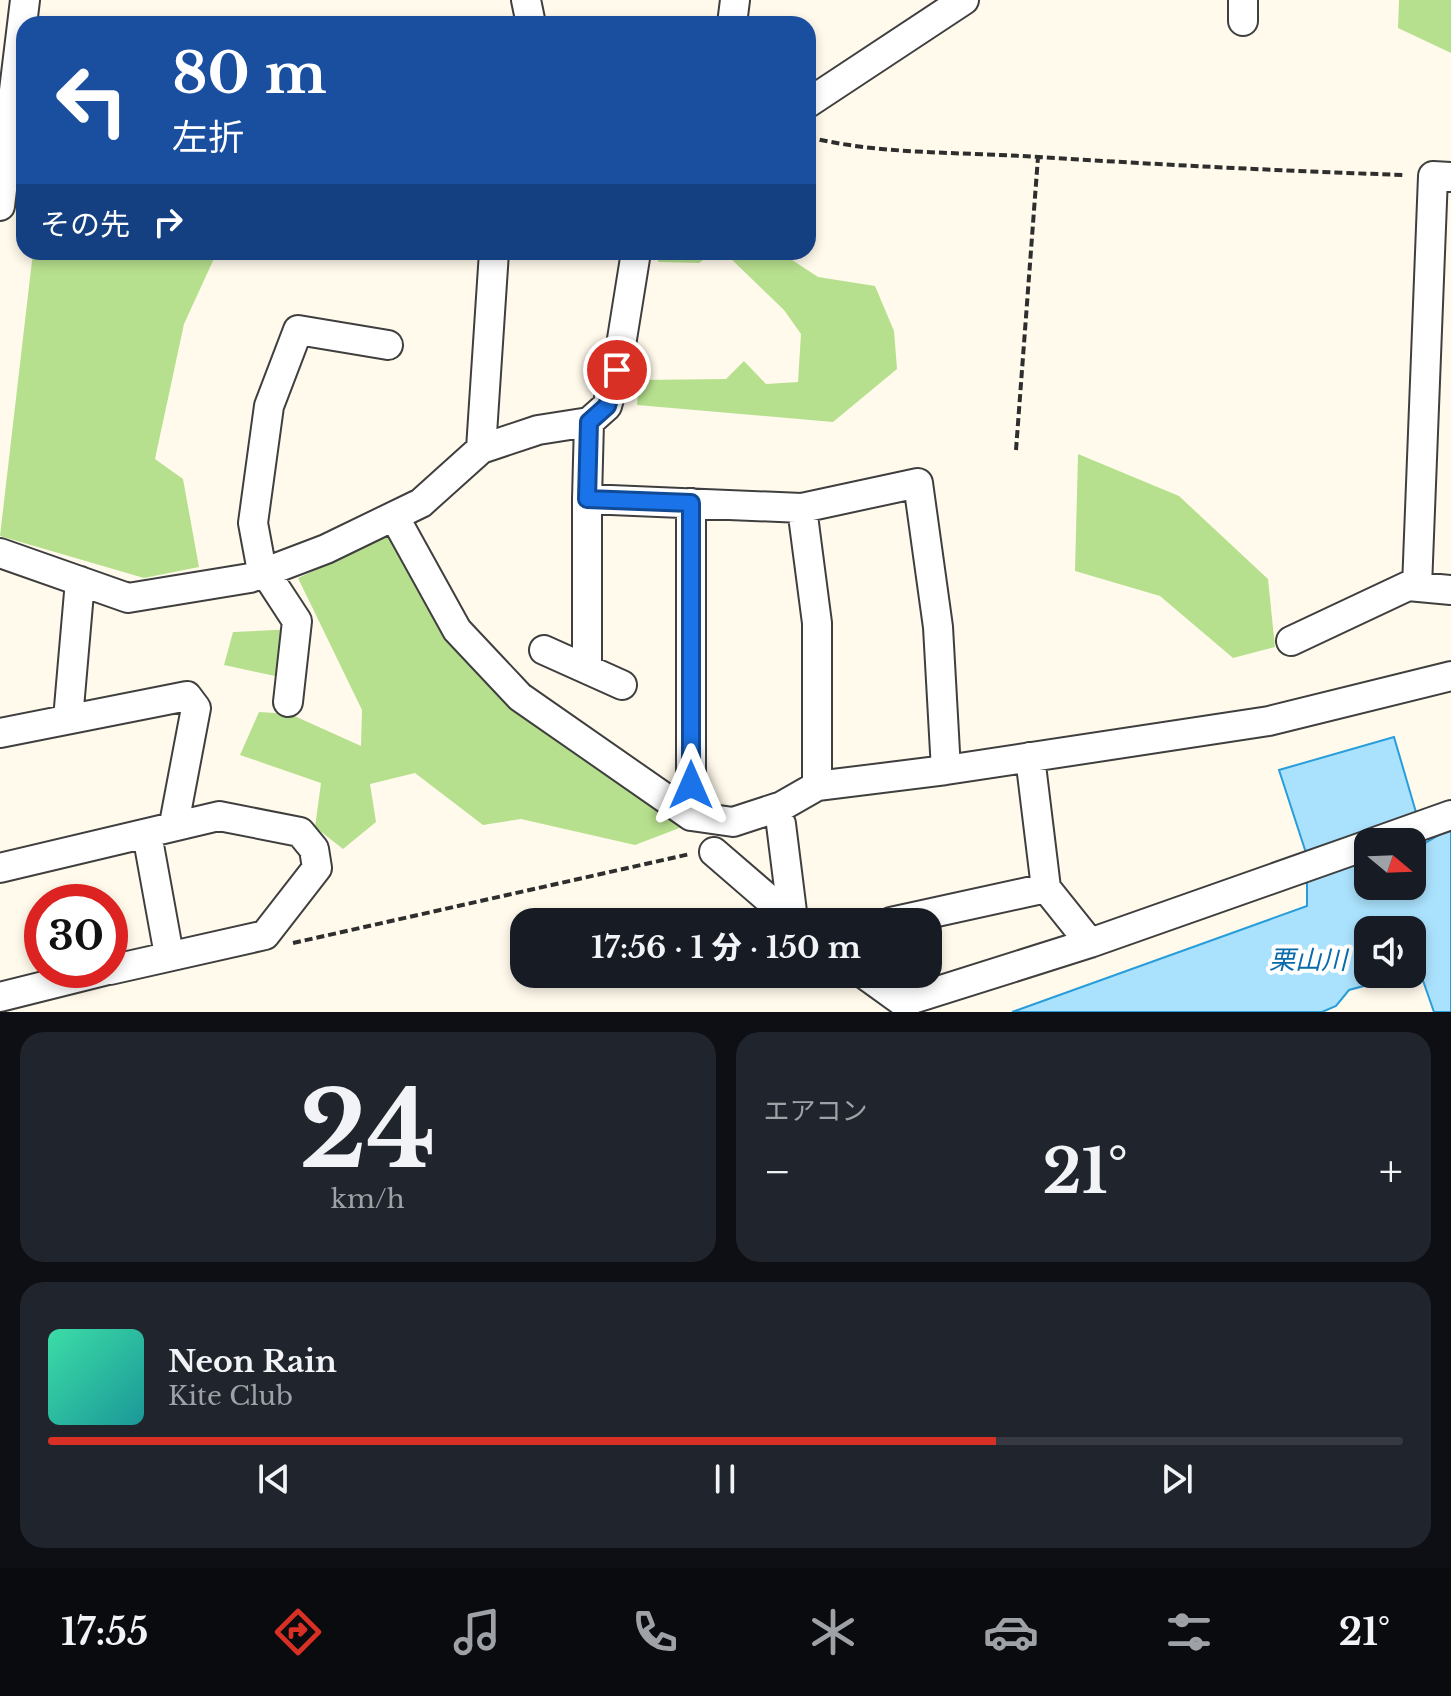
<!DOCTYPE html>
<html lang="ja">
<meta charset="utf-8">
<style>
:root{--surface:#171b24;--page:#20242c;--text:#f1f3f6;--muted:#9ea1a6;--line:#363941;--accent:#d93025}
body{margin:0;font-family:"Libre Baskerville","Noto Sans JP",serif;background:var(--page);color:var(--text);height:100vh;display:flex;flex-direction:column;font-size:30px;white-space:nowrap}
*{box-sizing:border-box;margin:0}
p{font-size:26px;color:var(--muted)}
.icon{flex:none;width:44px;height:44px;fill:none;stroke:currentColor;stroke-width:2;stroke-linecap:round;stroke-linejoin:round}
.map{position:relative;height:1012px;overflow:hidden}
.drawer{display:flex;flex-direction:column;gap:20px;padding:20px;background:#0d0f14;flex:1}
.drawer>*{flex:none}
.top-card{position:absolute;left:16px;top:16px;width:800px;height:244px;border-radius:24px;box-shadow:0 4px 12px #0003;background:#1a4fa0;color:#fff;overflow:hidden}
.needle{width:52px;rotate:109deg}
.buttons{position:absolute;left:1354px;top:828px;display:grid;gap:16px}
.buttons a{display:grid;place-items:center;width:72px;height:72px;border-radius:16px;background:var(--surface);box-shadow:0 4px 12px #0003;font-size:40px}
.speed{position:absolute;left:24px;top:884px;display:flex;gap:16px;font-size:40px;font-weight:700;text-align:center}
.speed>*{display:grid;place-content:center;width:104px;height:104px;border-radius:50%;background:var(--surface);box-shadow:0 4px 12px #0003;line-height:1}
.speed .limit{border:12px solid #d22;background:#fff;color:#111}
.pin{position:absolute;display:grid;place-items:center;width:68px;height:68px;color:#fff;margin:-34px;border:4px solid #fff;border-radius:50%;box-shadow:0 2px 8px #0007}
.me{position:absolute;width:88px;margin:-44px;rotate:0deg;stroke-linejoin:round;filter:drop-shadow(0 0 6px #0008)}
.turn{display:flex;align-items:center;gap:28px;height:168px;padding:0 24px;font-size:36px}
.turn .icon{width:104px;height:104px;stroke-width:2.5}
.turn b{display:block;font-size:56px;line-height:68px}
.then{display:flex;align-items:center;height:76px;padding:0 24px;background:#0003;gap:16px;font-size:30px}
.big{font-size:60px;font-weight:800;line-height:1.1}
.drawer .widget{flex:1;display:flex;flex-direction:column;justify-content:center;gap:12px;min-width:0;padding:0 28px;border-radius:24px;background:var(--page)}
.drawer .dial{align-items:center;gap:0}
.dial b{font-size:104px;line-height:1}
.song{display:flex;align-items:center;gap:24px}
.cover{width:96px;height:96px;border-radius:12px;background:linear-gradient(135deg,hsl(160 70% 55%),hsl(180 70% 35%))}
.played{height:8px;border-radius:4px;background:linear-gradient(90deg,var(--accent) 70%,var(--line) 70%)}
.keys{display:flex;justify-content:space-around;direction:ltr}
.heat{display:flex;justify-content:space-between;align-items:center;font-size:44px;direction:ltr}
.drawer .tiles{flex:1;display:grid;gap:20px;grid-template-columns:1fr 1fr}
.widget:last-child{grid-column:span 2}
.trip{position:absolute;left:510px;top:908px;width:432px;height:80px;border-radius:24px;background:var(--surface);box-shadow:0 4px 12px #0003;font-weight:800;line-height:80px;text-align:center}
.tabs{display:flex;height:128px;justify-content:space-around;align-items:center;background:#090b0e;color:var(--muted)}
.tabs .icon{width:56px;height:56px}
.tabs .on{color:var(--accent)}
.tabs b{font-size:36px;color:var(--text)}
.map>svg:first-child{display:block}
.forest{fill:#b7e08e}
.water{fill:#aae2fd;stroke:#299ddb;stroke-width:2;fill-rule:evenodd}
.lines{fill:none;stroke-linecap:round;stroke-linejoin:round}
.minor-casing{stroke:#3f3f3f;stroke-width:32}
.path{stroke:#2e2e2e;stroke-width:4;stroke-dasharray:8 4;stroke-linecap:butt}
.minor{stroke:#fff;stroke-width:28}
.route-casing{stroke:#114b97;stroke-width:20}
.route{stroke:#1a73e8;stroke-width:14}
.labels{text-anchor:middle;stroke-width:8;stroke-linejoin:round;paint-order:stroke}
.water-label{font-size:26px;font-style:italic;fill:#096baa;stroke:#fff}
</style>
<div class="map">
<svg width="1451" height="1012" viewBox="0 0 1451 1012">
<rect width="100%" height="100%" fill="#fffaeb"/>
<!-- forest -->
<path class="forest" d="M1399,0H1451V53L1398,28Z
M33,252H217L184,324L155,459L183,479L199,567L144,578L0,536Z
M659,252H714L699,263L658,262Z
M724,252H780L818,277L875,286L894,331L897,369L833,422L637,405L639,380L726,379L744,361L766,384L798,382L801,334L784,310Z
M1078,454L1179,496L1268,579L1275,647L1233,658L1160,596L1075,571Z
M391,534L454,642L682,827L635,845L521,819L483,825L415,773L370,784L376,822L343,849L315,827L321,783L240,755L259,712L290,714L361,746L362,710L298,578Z
M295,629L289,679L224,665L233,632Z"/>
<!-- water -->
<path class="water" d="M1394,737L1425,843L1451,828V1012H1434L1420,972L1412,973V930H1368V974H1409L1349,990L1336,1006L1322,1012H1012L1307,906V856L1279,770ZM1368,842H1412V886H1368Z"/>
<g class="lines">
<defs>
<path id="minor" d="M526,0L531,24
M1243,0V21
M732,24L735,0
M808,103L964,0
M0,206L25,0
M589,422L587,499L802,508L918,483L938,627L946,770
M481,449L494,252
M587,499V669
M691,503V816
M802,508L817,623V786
M394,516L457,630L520,697L691,816L733,822L782,806L817,786L946,770L1269,721L1451,676
M0,553L128,598L250,578L326,549L421,503L481,449L538,430L589,422L607,406L617,370L636,252
M1417,587L1433,176L1451,177
M1291,641L1408,586L1451,590
M544,650L622,685
M288,702L297,621L261,566L253,523L269,406L298,330L388,345
M68,719L80,581
M0,733L187,696L196,708L174,824
M1030,757L1046,888L1090,943
M781,824L793,920
M147,834L169,955
M1375,842L1451,815
M714,852L795,922
M0,868L219,816L300,832L314,849L317,868L265,935L110,970
M891,922L1046,888
M864,974L903,1002L1090,943L1368,845
M0,997L108,970"/>
</defs>
<!-- minor casing -->
<use href="#minor" class="minor-casing"/>
<!-- path -->
<path class="path" d="M808,137C876,154 952,152 1021,156C1150,164 1278,171 1406,175
M1016,450L1038,157
M293,943L690,854"/>
<!-- minor -->
<use href="#minor" class="minor"/>
</g>
<g class="lines">
<defs>
<path id="route" d="M617,370L607,406L589,422L587,499L691,503V785"/>
</defs>
<!-- route casing -->
<use href="#route" class="route-casing"/>
<!-- route -->
<use href="#route" class="route"/>
</g>
<g class="labels">
<!-- water labels -->
<g class="water-label">
<text x="1308" y="969">栗山川</text>
</g>
</g>
</svg>
<div class="buttons">
<a><svg class="needle" viewBox="-14 -14 28 28"><path d="M0-13l5 13h-10z" fill="#e53935"/><path d="M0 13l5-13h-10z" fill="#9ea1a6"/></svg></a>
<a><svg class="icon" aria-label="sound" viewBox="0 0 24 24"><path d="M4 9h4l5-4v14l-5-4H4zM17 9q2 3 0 6"/></svg></a>
</div>
<div class="speed"><div class="limit">30</div></div>
<div class="pin" style="left:617px;top:370px;background:#d93025"><svg class="icon" aria-label="arrive" viewBox="0 0 24 24"><path d="M6 21V4h12l-3 4 3 4H6"/></svg></div>
<svg class="me" style="left:691px;top:785px" viewBox="-20 -20 40 40"><path d="M0-17L14 15 0 8-14 15z" fill="#1a73e8" stroke="#fff" stroke-width="4"/></svg>
<div class="trip">17:56 · 1 分 · 150 m</div>
<div class="top-card">
<div class="turn"><svg class="icon" aria-label="left" viewBox="0 0 24 24"><path d="M17 20v-9H6M10 6l-5 5 5 5"/></svg><div><b>80 m</b>左折</div></div>
<div class="then">その先<svg class="icon" aria-label="right" viewBox="0 0 24 24"><path d="M7 20v-9h11M14 6l5 5-5 5"/></svg></div>
</div>
</div>
<section class="drawer">
<div class="tiles">
<div class="widget dial"><b>24</b><p>km/h</p></div>
<div class="widget"><p>エアコン</p>
<div class="heat"><a>−</a><b class="big">21°</b><a>+</a></div>
</div>
<div class="widget">
<div class="song"><i class="cover"></i><div><b>Neon Rain</b><p>Kite Club</p></div></div>
<div class="played"></div>
<div class="keys"><svg class="icon" aria-label="previous" viewBox="0 0 24 24"><path d="M18 5L8 12l10 7zM5 5v14"/></svg><svg class="icon" aria-label="pause" viewBox="0 0 24 24"><path d="M8 5v14M16 5v14"/></svg><svg class="icon" aria-label="next" viewBox="0 0 24 24"><path d="M6 5l10 7-10 7zM19 5v14"/></svg></div>
</div>
</div>
</section>
<nav class="tabs">
<b>17:55</b>
<svg class="icon on" aria-label="directions" viewBox="0 0 24 24"><path d="M12 3l9 9-9 9-9-9zM9 14v-3h6M13 9l2 2-2 2"/></svg>
<svg class="icon" aria-label="music" viewBox="0 0 24 24"><path d="M9 18V5l10-2v13"/><circle cx="6" cy="18" r="3"/><circle cx="16" cy="16" r="3"/></svg>
<svg class="icon" aria-label="phone" viewBox="0 0 24 24"><path d="M5 4h4l2 5-3 2q2 4 5 5l2-3 5 2v4C11 20 4 13 5 4z"/></svg>
<svg class="icon" aria-label="climate" viewBox="0 0 24 24"><path d="M12 3v18M4 7l16 10M4 17L20 7"/></svg>
<svg class="icon" aria-label="car" viewBox="0 0 24 24"><path d="M5 17H2v-5l4-1 3-4h7l3 4 3 1v5h-3M9 17h6M6 11h13"/><circle cx="7" cy="17" r="2"/><circle cx="17" cy="17" r="2"/></svg>
<svg class="icon" aria-label="filters" viewBox="0 0 24 24"><path d="M4 7h16M4 17h16"/><circle cx="9" cy="7" r="2"/><circle cx="15" cy="17" r="2"/></svg>
<b>21°</b>
</nav>
